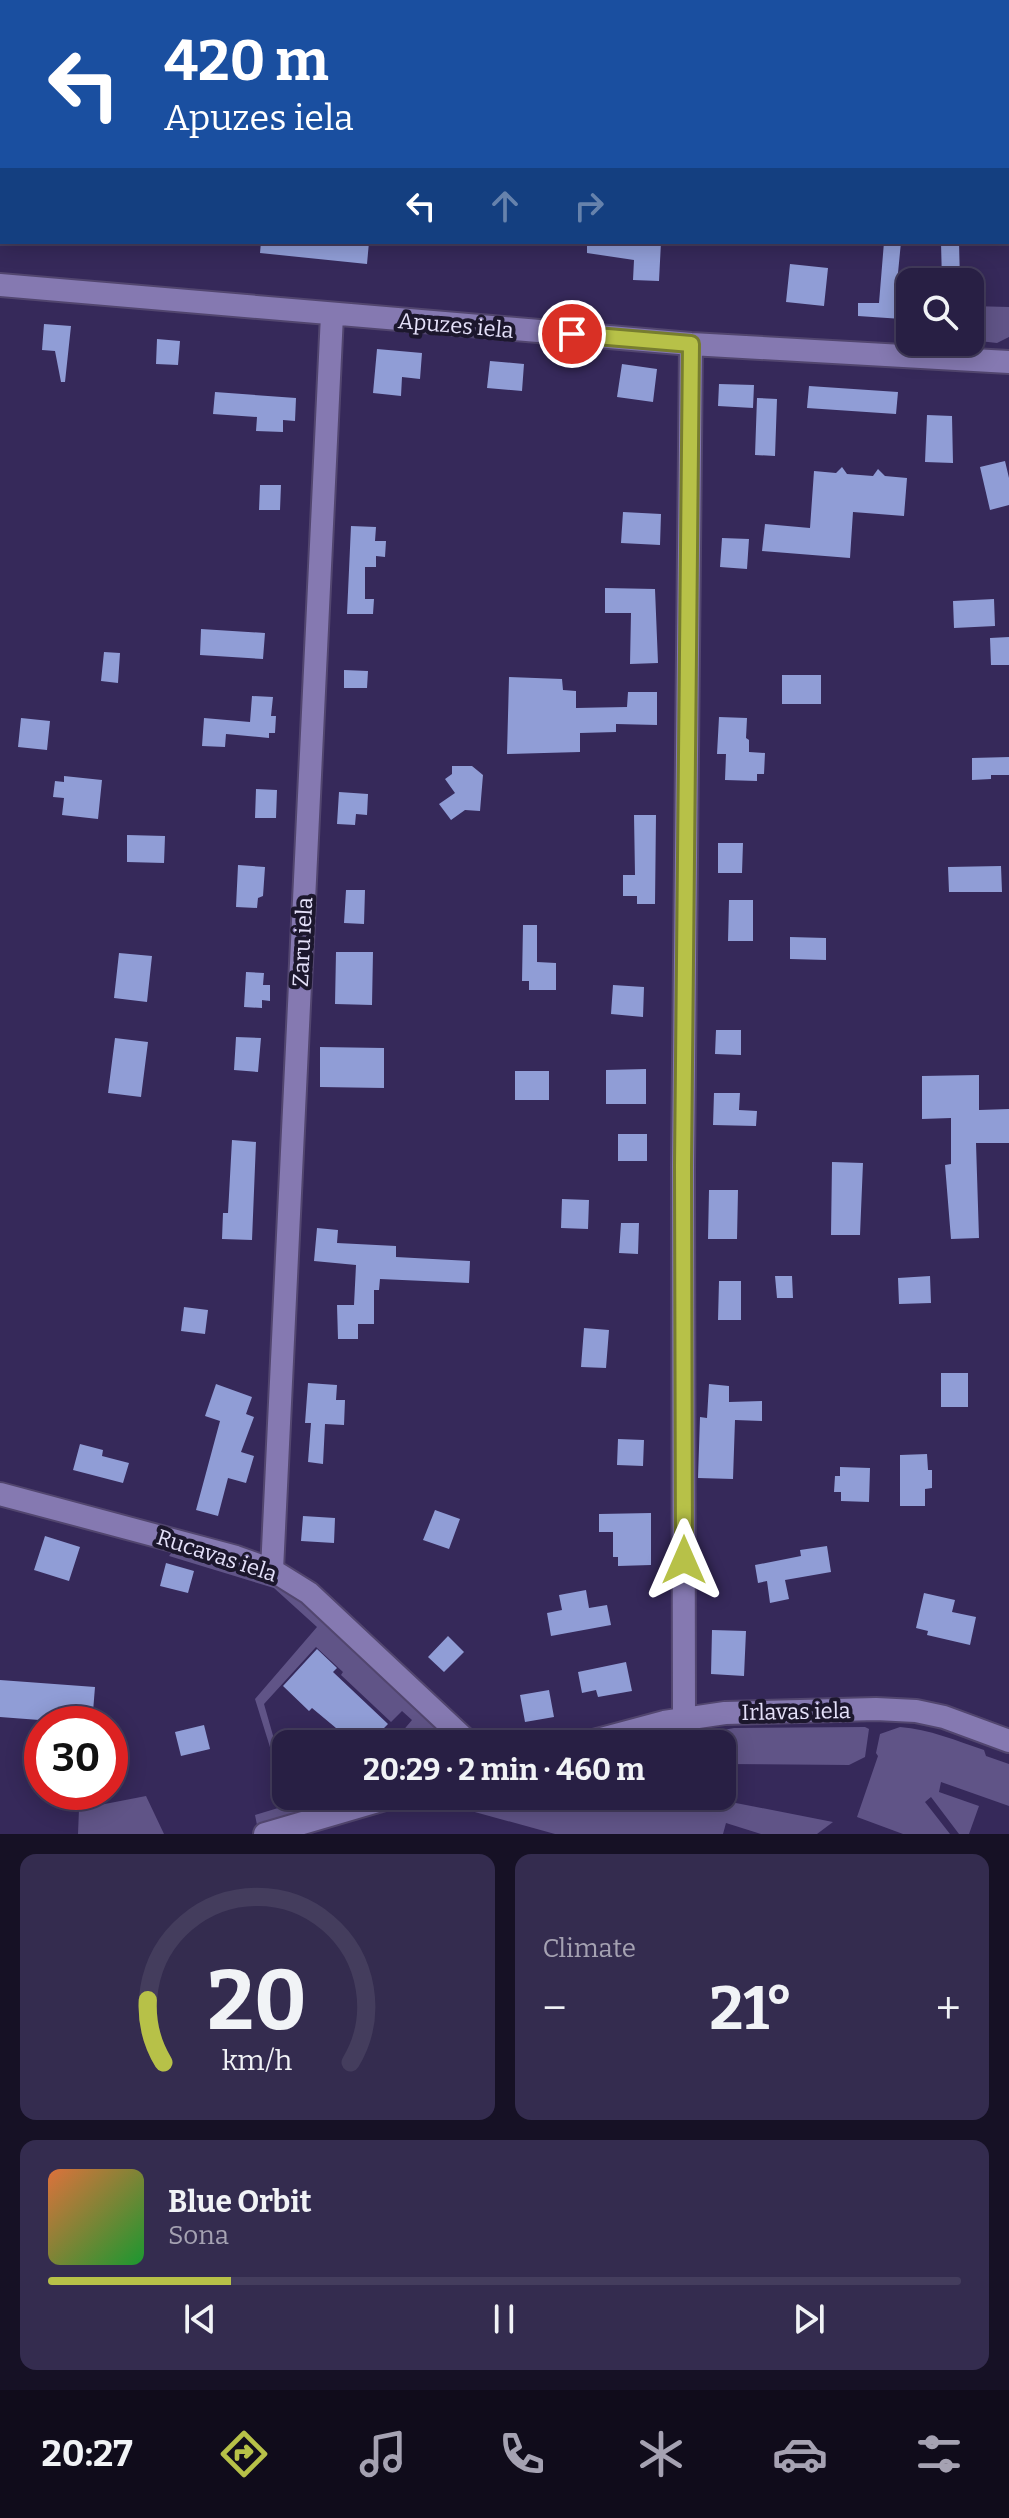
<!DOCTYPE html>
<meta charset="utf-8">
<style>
:root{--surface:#281f44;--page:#342c4f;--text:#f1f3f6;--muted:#a5a2b2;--line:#443d5d;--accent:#b7c148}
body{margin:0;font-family:Bitter,serif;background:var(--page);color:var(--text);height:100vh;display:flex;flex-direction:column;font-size:30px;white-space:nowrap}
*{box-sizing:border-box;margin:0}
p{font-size:26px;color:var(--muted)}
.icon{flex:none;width:44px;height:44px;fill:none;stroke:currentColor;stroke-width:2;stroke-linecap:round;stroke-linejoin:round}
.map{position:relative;height:1834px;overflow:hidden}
.drawer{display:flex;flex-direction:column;gap:20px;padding:20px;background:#161125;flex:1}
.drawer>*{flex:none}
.banner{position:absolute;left:0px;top:0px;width:1010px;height:244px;box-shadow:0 4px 20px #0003,0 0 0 2px var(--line);background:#1a4fa0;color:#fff;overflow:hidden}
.buttons{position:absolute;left:896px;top:268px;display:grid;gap:16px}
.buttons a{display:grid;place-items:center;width:88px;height:88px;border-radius:16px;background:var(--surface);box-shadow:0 4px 20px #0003,0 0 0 2px var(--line);font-size:40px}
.speed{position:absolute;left:24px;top:1706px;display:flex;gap:16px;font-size:40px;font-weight:700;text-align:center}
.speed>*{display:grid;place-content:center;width:104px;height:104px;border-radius:50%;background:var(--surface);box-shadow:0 4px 20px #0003,0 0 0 2px var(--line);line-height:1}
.speed .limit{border:12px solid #d22;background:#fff;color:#111}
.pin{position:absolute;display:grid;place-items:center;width:68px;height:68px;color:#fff;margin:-34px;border:4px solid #fff;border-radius:50%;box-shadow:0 2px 8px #0007}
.me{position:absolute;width:88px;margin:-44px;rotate:0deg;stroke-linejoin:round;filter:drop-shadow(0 0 6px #0008)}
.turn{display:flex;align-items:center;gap:28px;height:168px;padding:0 32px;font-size:36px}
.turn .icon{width:104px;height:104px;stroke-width:2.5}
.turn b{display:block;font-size:56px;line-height:68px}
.lanes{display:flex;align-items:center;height:76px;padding:0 32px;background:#0003;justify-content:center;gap:40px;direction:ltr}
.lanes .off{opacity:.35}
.big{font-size:60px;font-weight:700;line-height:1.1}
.drawer .widget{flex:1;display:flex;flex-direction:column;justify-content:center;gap:12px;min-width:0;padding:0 28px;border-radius:16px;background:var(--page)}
.drawer .dial{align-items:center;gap:0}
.dial svg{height:208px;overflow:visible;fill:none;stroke:var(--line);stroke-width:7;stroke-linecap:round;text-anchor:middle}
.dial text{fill:var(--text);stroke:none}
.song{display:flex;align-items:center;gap:24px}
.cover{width:96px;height:96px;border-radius:12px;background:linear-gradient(135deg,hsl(20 70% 55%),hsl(130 70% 35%))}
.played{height:8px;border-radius:4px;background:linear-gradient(90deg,var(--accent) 20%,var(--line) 20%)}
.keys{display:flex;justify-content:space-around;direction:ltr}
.heat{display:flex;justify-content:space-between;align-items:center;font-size:44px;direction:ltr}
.drawer .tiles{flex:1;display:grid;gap:20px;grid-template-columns:1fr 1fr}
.widget:last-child{grid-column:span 2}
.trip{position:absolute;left:272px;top:1730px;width:464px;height:80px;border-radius:16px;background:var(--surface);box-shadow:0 4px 20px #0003,0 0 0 2px var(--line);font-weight:700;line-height:80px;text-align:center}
.tabs{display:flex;height:128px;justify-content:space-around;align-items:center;background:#100c1b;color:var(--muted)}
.tabs .icon{width:56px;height:56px}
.tabs .current{color:var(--accent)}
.tabs b{font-size:36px;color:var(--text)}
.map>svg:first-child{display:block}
.green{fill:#605487}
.building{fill:#909dd6}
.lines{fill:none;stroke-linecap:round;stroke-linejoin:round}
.minor-casing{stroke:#52466f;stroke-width:26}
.minor{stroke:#8579b1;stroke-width:22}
.route-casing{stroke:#777d2f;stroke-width:20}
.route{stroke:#b7c148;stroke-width:14}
.labels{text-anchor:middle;stroke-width:8;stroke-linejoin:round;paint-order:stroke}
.street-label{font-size:22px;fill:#e5e1fa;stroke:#1c172d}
</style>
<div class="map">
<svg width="1009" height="1834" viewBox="0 0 1009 1834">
<rect width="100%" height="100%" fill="#36295a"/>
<!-- green -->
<path class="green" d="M971,306L1009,307V337L997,343L970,340Z
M173,1551L270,1577L289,1589L456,1744H421L418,1730L401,1733L412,1720L402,1711L391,1722L341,1675L343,1672L316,1647L264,1704L286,1781V1796H354L257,1825L255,1815L288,1805L255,1699L317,1627L274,1588L169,1556Z
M865,1727L869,1729L865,1757L849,1765L722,1764V1744H650L734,1728Z
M900,1727C929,1729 957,1741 984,1750L986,1756L1009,1764V1806L941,1782L939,1792L979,1806L969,1834H959L931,1797L925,1802L950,1834H903L857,1817L878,1756L876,1753L880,1734Z
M146,1796L164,1834H78L79,1809Z
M452,1796H700L833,1822L817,1834H761L726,1823L723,1834H555L435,1801Z"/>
<!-- building -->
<path class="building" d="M261,242H369L367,264L260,253Z
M587,242H661L659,281L633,280L634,260L587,253Z
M884,242H901L895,304H903L902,319L858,316V303H879Z
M941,242H959L960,282H942Z
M790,264L828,268L824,306L786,302Z
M44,324L71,326L65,382H61L55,351L42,350Z
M157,339L180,341L178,365L156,364Z
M377,349L422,353L420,379L402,377L401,396L373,393Z
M490,361L524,364L522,391L487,388Z
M622,364L657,369L653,402L617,397Z
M719,384L754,385L753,408L718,406Z
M809,386L898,392L896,414L807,408Z
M215,392L296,398L295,421L283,420V432L256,431L257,417L213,414Z
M757,398L777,399L775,456L755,455Z
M927,415L952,416L953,463L925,462Z
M1005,461L1009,478V505L990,510L980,467Z
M842,467L847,474L873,476L878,469L885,476L907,478L904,516L853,512L850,558L762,551L765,524L810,528L814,471L836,473Z
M260,485H281L280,510H259Z
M623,512L661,514L660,545L621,543Z
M351,526L376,527L375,541H386L385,557L376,556V567H365V599H374L373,614H347Z
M722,538L749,539L747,569L720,567Z
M605,588L655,589L658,663L630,664L631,613H605Z
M994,599L995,626L954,628L953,601Z
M201,629L265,633L263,659L200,655Z
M1009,637V665H991L990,638Z
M104,652L120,653L118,683L101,681Z
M344,670L368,671L367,688H344Z
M782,675H821V704H782Z
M509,677L562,679L563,690L576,691V708L627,707L628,692H657V725L616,724V732L580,733V752L507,754Z
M252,696L273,697L271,716H276L275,733H269V738L226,734L225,747L202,746L204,718L250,722Z
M719,717L747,718L746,738L749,740V752L765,753L764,774H757V781L725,780L726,754H717Z
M21,718L50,721L47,750L18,747Z
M1009,757V775H991V779L972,780V758Z
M452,766H472L483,775L480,811L465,810L451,820L439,804L455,793L445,779L452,774Z
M64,776L102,780L98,819L62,815L64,798L53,797L55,781L64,782Z
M256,789L277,790L276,818H255Z
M339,792L368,794L367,815L356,814L355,825L337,824Z
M634,815H656L655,904H637V896H623V875H635Z
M127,835L165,836L164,863L127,862Z
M718,843H743L742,873H718Z
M238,865L265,867L263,896L258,898L257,908L236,907Z
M1001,866L1002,892H949L948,867Z
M346,890H365L364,924L344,923Z
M729,900H753V941H728Z
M523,925H537V962L556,963V990H529V981H522Z
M790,937L826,938V960L790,959Z
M336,952H373L372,1005L335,1004Z
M119,953L152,956L147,1002L114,998Z
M246,972L264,973L263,985H270V1001L262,1000V1008L244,1007Z
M613,985L644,987L643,1017L611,1014Z
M716,1030H741V1055L715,1054Z
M236,1037L261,1038L258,1072L234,1070Z
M115,1038L148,1042L141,1097L108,1093Z
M320,1047L384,1048V1088L320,1087Z
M646,1069V1104H606V1070Z
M515,1071H549V1100H515Z
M979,1075V1110L1009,1109V1143H976L979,1238L951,1239L945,1165L951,1164V1118L922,1119V1076Z
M714,1093H740L739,1110L757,1111L756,1126L713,1125Z
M618,1134H647V1161H618Z
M232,1140L256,1142L252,1240L222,1239L223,1213H228Z
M832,1162L863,1163L860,1235H831Z
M709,1190H738L737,1239H708Z
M562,1199L589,1200L588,1229L561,1228Z
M621,1223H639L638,1254L619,1253Z
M317,1228L338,1230L337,1243L396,1246V1257L470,1261L469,1283L380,1279L379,1290H374V1324H358V1339H338L337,1305H354L356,1265L314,1261Z
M775,1276H792L793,1298H777Z
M930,1276L931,1303L899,1304L898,1278Z
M719,1281H741V1320H718Z
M184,1307L208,1310L205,1334L181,1331Z
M584,1328L609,1330L606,1368L581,1367Z
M941,1373H968V1407H941Z
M308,1383L337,1385L336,1400H345L344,1425L325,1424L323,1464L308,1462L311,1423H305Z
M216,1384L252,1397L246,1414L254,1417L241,1452L254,1456L246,1483L228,1478L218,1516L196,1510L220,1421L205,1416Z
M709,1384L729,1386V1402L762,1401V1421L735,1420L733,1479L698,1478L700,1417L707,1418Z
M618,1439L644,1440L643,1466L617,1465Z
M80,1444L103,1450L102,1456L129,1463L123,1483L73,1470Z
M927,1454L928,1470H932V1488L925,1489V1506H900V1455Z
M840,1467L870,1468L869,1502L841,1501V1492H834L835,1476H840Z
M435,1510L460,1519L449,1549L423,1540Z
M651,1513V1565L618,1566V1557H613V1532H599V1514Z
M303,1516L335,1518L334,1543L301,1541Z
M45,1536L80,1547L69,1581L34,1570Z
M827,1546L831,1572L785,1580L789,1599L770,1603L767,1581L758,1583L755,1565L801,1556L800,1550Z
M166,1563L194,1571L188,1593L160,1586Z
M586,1590L589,1608L607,1605L611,1625L551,1636L547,1613L562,1610L559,1595Z
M924,1593L955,1600L952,1612L976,1617L970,1645L927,1635L928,1631L916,1628Z
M712,1630L746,1631L744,1676L711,1674Z
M448,1636L464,1652L444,1672L428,1657Z
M317,1649L337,1668L333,1672L388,1724L375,1737L371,1734L365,1740L359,1735L354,1743L312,1708L309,1711L283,1686Z
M626,1662L632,1691L598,1697L596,1690L582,1693L578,1672Z
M0,1680L95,1687L92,1724L0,1717Z
M549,1690L554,1717L525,1722L520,1695Z
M204,1725L210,1749L181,1756L175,1732Z"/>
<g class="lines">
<defs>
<path id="minor" d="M0,285L691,344L1009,362
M0,1494L236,1557L272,1570L309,1593L470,1744
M272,1570L332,315
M684,1718L683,1166L691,344
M582,1744L664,1722L725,1713L876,1709L916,1711L944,1717L1009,1741
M265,1834L395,1796"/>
</defs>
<!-- minor casing -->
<use href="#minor" class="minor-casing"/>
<!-- minor -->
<use href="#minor" class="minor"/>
</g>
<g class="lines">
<defs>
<path id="route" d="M572,334L691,344L683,1166L684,1560"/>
</defs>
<!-- route casing -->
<use href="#route" class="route-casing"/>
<!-- route -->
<use href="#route" class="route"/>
</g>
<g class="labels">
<!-- street labels -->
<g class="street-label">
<text transform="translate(456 325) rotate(5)" y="8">Apuzes iela</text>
<text transform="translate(302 942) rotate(-87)" y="8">Zaru iela</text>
<text transform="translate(217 1555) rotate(18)" y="8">Rucavas iela</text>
<text transform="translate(796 1711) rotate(-1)" y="8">Irlavas iela</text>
</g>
</g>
</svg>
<div class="buttons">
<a><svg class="icon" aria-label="search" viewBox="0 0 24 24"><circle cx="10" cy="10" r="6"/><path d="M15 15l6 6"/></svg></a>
</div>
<div class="speed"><div class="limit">30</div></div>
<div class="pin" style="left:572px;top:334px;background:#d93025"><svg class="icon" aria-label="arrive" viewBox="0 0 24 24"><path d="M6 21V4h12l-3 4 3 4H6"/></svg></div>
<svg class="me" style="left:684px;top:1560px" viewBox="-20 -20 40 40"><path d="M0-17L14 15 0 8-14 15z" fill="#b7c148" stroke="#fff" stroke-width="4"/></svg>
<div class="trip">20:29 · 2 min · 460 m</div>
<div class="banner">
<div class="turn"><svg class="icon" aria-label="left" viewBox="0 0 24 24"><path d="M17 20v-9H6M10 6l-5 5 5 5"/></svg><div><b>420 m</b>Apuzes iela</div></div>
<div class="lanes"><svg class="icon" aria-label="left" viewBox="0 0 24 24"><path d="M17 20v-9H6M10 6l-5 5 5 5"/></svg><svg class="icon off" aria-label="ahead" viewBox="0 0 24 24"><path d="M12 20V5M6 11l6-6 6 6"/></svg><svg class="icon off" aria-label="right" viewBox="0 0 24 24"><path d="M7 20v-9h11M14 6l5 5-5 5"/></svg></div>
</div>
</div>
<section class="drawer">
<div class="tiles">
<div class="widget dial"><svg viewBox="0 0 100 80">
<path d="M14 69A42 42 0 1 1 86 69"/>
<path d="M14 69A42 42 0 0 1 8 45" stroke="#b7c148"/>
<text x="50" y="56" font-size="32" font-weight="700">20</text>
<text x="50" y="72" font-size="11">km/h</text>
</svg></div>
<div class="widget"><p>Climate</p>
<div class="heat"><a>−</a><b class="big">21°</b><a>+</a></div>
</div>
<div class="widget">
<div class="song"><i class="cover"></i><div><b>Blue Orbit</b><p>Sona</p></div></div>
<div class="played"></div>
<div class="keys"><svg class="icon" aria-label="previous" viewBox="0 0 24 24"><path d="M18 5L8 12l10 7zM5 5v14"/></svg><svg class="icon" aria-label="pause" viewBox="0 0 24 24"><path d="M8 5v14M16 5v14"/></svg><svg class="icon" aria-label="next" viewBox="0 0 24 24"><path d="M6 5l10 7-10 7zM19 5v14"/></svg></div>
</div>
</div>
</section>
<nav class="tabs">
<b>20:27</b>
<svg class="icon current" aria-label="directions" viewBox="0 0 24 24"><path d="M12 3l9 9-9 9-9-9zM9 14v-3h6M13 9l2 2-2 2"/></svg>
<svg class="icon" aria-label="music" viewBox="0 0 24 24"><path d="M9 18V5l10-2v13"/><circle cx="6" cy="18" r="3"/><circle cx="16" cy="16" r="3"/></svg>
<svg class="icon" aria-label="phone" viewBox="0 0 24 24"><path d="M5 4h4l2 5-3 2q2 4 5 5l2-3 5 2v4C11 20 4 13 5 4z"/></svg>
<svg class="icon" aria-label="climate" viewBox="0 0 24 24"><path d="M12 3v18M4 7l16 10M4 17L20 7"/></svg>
<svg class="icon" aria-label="car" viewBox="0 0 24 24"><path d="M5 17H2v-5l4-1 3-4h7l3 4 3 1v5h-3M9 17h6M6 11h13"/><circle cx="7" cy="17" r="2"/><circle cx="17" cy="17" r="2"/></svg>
<svg class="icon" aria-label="filters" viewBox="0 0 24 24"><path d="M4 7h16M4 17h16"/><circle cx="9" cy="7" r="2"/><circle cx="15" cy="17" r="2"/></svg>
</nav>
